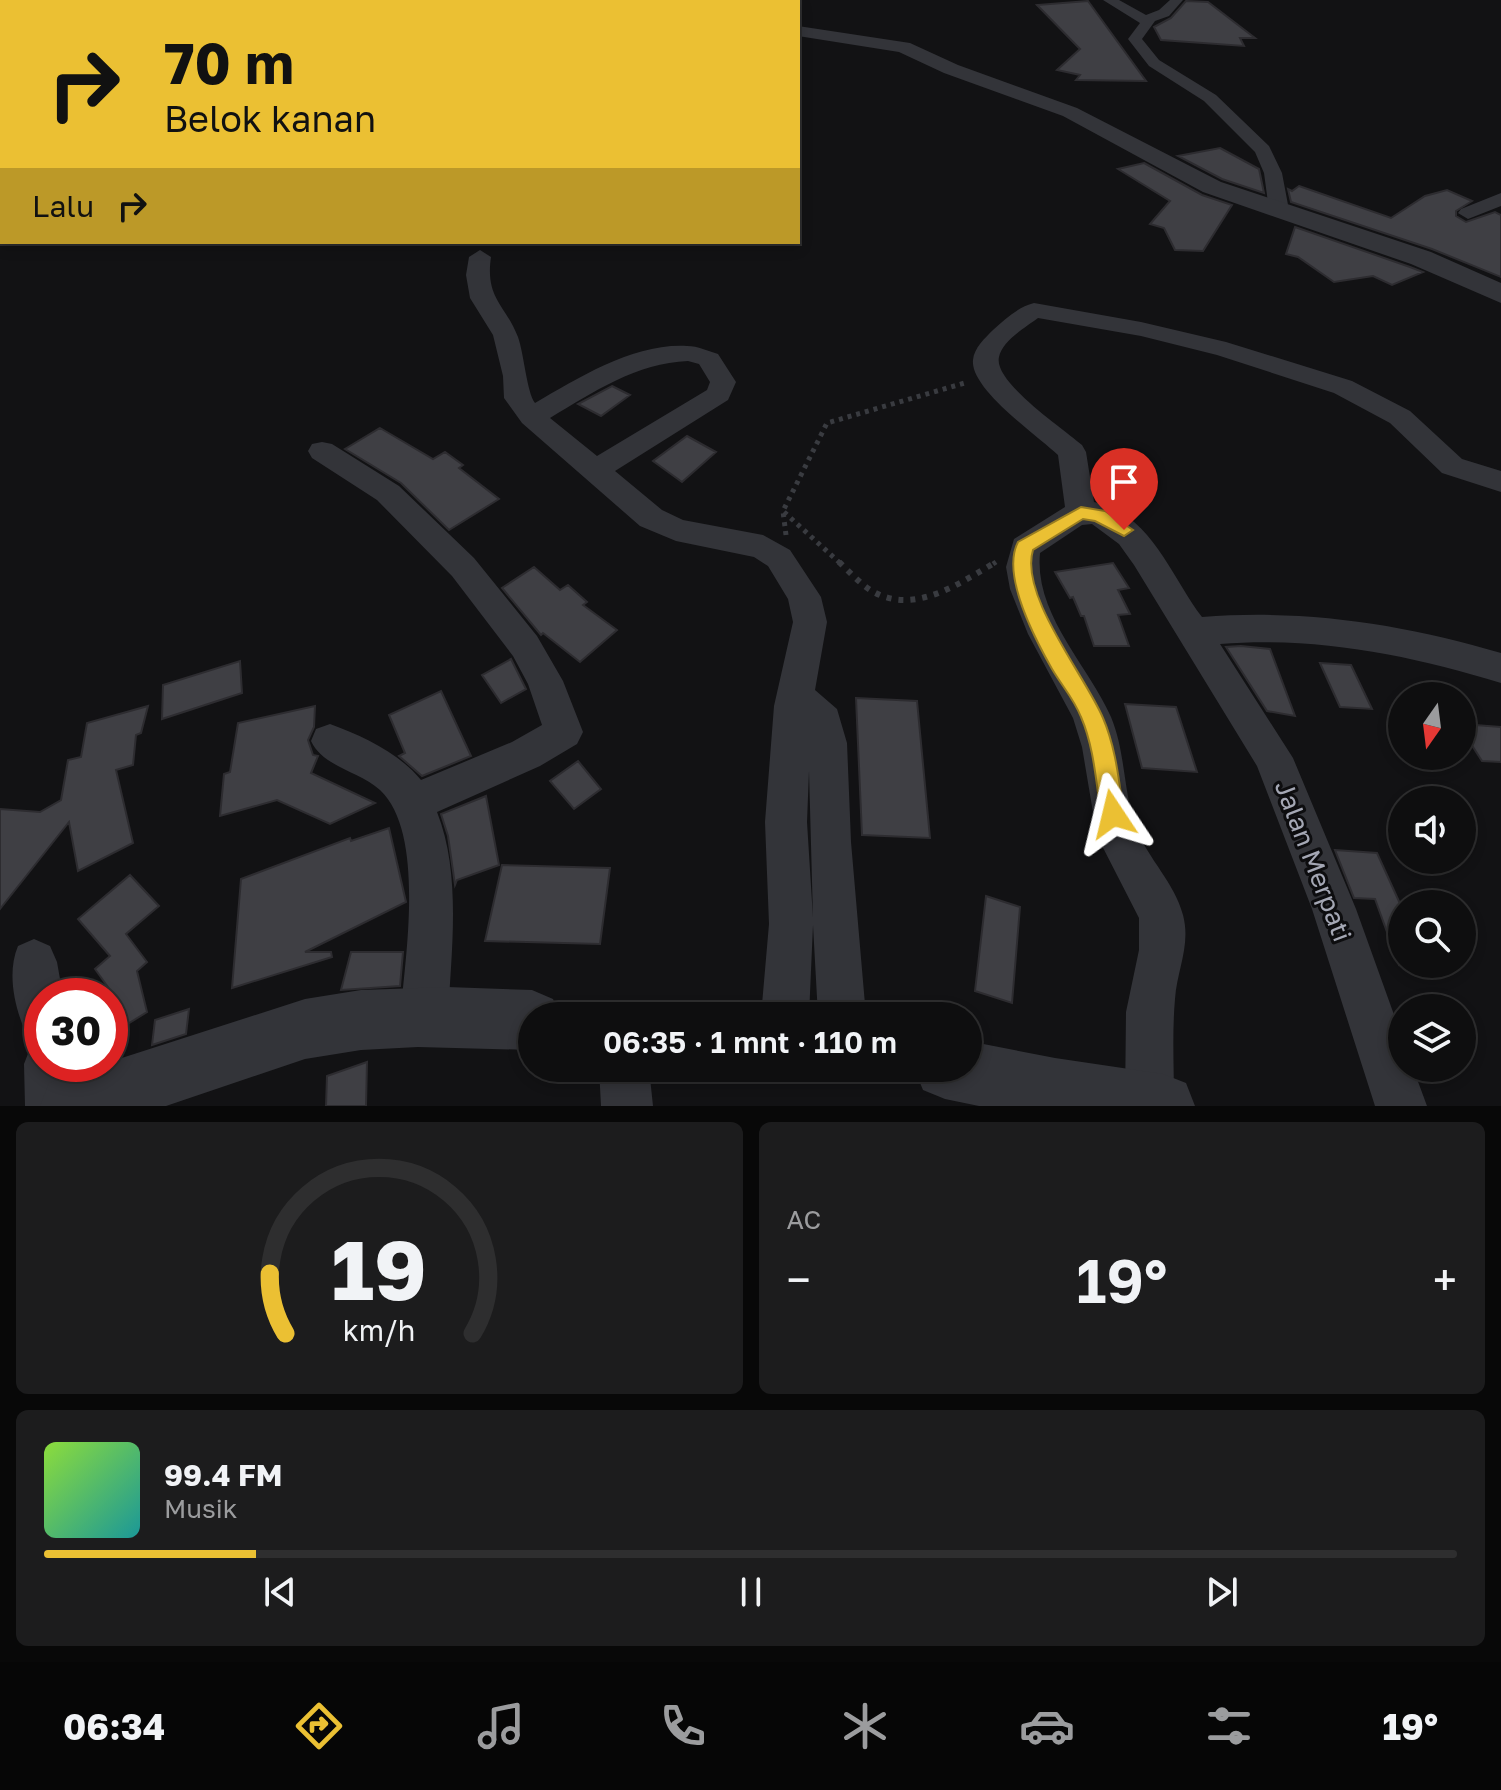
<!DOCTYPE html>
<html lang="id">
<meta charset="utf-8">
<style>
:root{--surface:#0e0e0f;--page:#1c1c1d;--text:#f1f3f6;--muted:#9b9c9e;--line:#2e2e2f;--accent:#ebc033}
body{margin:0;font-family:"Golos Text",sans-serif;background:var(--page);color:var(--text);height:100vh;display:flex;flex-direction:column;font-size:30px;white-space:nowrap}
*{box-sizing:border-box;margin:0}
p{font-size:26px;color:var(--muted)}
.icon{flex:none;width:44px;height:44px;fill:none;stroke:currentColor;stroke-width:2;stroke-linecap:round;stroke-linejoin:round}
.map{position:relative;height:1106px;overflow:hidden}
.drawer{display:flex;flex-direction:column;gap:16px;padding:16px;background:#080808;flex:1}
.drawer>*{flex:none}
.top-card{position:absolute;left:0px;top:0px;width:800px;height:244px;box-shadow:0 4px 12px #0003,0 0 0 2px var(--line);background:#ebc033;color:#111;overflow:hidden}
.needle{width:52px;rotate:194deg}
.controls{position:absolute;left:1388px;top:682px;display:grid;gap:16px}
.controls a{display:grid;place-items:center;width:88px;height:88px;border-radius:50%;background:var(--surface);box-shadow:0 4px 12px #0003,0 0 0 2px var(--line);font-size:40px}
.speed{position:absolute;left:24px;top:978px;display:flex;gap:16px;font-size:40px;font-weight:700;text-align:center}
.speed>*{display:grid;place-content:center;width:104px;height:104px;border-radius:50%;background:var(--surface);box-shadow:0 4px 12px #0003,0 0 0 2px var(--line);line-height:1}
.speed .limit{border:12px solid #d22;background:#fff;color:#111}
.pin{position:absolute;display:grid;place-items:center;width:68px;height:68px;color:#fff;margin:-82px -34px;border-radius:50% 50% 50% 0;rotate:-45deg;box-shadow:0 0 8px #0007}
.pin .icon{rotate:45deg}
.me{position:absolute;width:88px;margin:-44px;rotate:350deg;stroke-linejoin:round;filter:drop-shadow(0 0 6px #0008)}
.turn{display:flex;align-items:center;gap:28px;height:168px;padding:0 32px;font-size:36px}
.turn .icon{width:104px;height:104px;stroke-width:2.5}
.turn b{display:block;font-size:56px;line-height:68px}
.then{display:flex;align-items:center;height:76px;padding:0 32px;background:#0003;gap:16px;font-size:30px}
.big{font-size:60px;font-weight:600;line-height:1.1}
.drawer .widget{flex:1;display:flex;flex-direction:column;justify-content:center;gap:12px;min-width:0;padding:0 28px;border-radius:12px;background:var(--page)}
.drawer .dial{align-items:center;gap:0}
.dial svg{height:208px;overflow:visible;fill:none;stroke:var(--line);stroke-width:7;stroke-linecap:round;text-anchor:middle}
.dial text{fill:var(--text);stroke:none}
.song{display:flex;align-items:center;gap:24px}
.cover{width:96px;height:96px;border-radius:12px;background:linear-gradient(135deg,hsl(90 70% 55%),hsl(180 70% 35%))}
.played{height:8px;border-radius:4px;background:linear-gradient(90deg,var(--accent) 15%,var(--line) 15%)}
.keys{display:flex;justify-content:space-around;direction:ltr}
.heat{display:flex;justify-content:space-between;align-items:center;font-size:44px;direction:ltr}
.drawer .tiles{flex:1;display:grid;gap:16px;grid-template-columns:1fr 1fr}
.widget:last-child{grid-column:span 2}
.trip{position:absolute;left:518px;top:1002px;width:464px;height:80px;border-radius:40px;background:var(--surface);box-shadow:0 4px 12px #0003,0 0 0 2px var(--line);font-weight:600;line-height:80px;text-align:center}
.menu{display:flex;height:128px;justify-content:space-around;align-items:center;background:#060606;color:var(--muted)}
.menu .icon{width:56px;height:56px}
.menu .selected{color:var(--accent)}
.menu b{font-size:36px;color:var(--text)}
.map>svg:first-child{display:block}
.building{fill:#3f3f44;stroke:#2d2c30;stroke-width:2}
.lines{fill:none;stroke-linecap:round;stroke-linejoin:round}
.path-far1{stroke:#393b40;stroke-width:5;stroke-dasharray:4 5;stroke-linecap:butt}
.path{stroke:#393b40;stroke-width:6;stroke-dasharray:5 7;stroke-linecap:butt}
.minor{fill:#333439;fill-rule:evenodd}
.tertiary{fill:#333439;fill-rule:evenodd}
.route{fill:#ebc033;stroke:#997d21;stroke-width:2}
.labels{text-anchor:middle;stroke-width:6;stroke-linejoin:round;paint-order:stroke}
.near-street-label{font-size:26px;fill:#a4a7b4;stroke:#0d0d0f}
</style>
<div class="map">
<svg width="1501" height="1106" viewBox="0 0 1501 1106">
<rect width="100%" height="100%" fill="#121214"/>
<!-- building -->
<path class="building" d="M1088,1L1146,81L1076,80L1080,75L1057,70L1080,49L1037,5Z
M1186,1L1208,2L1255,38H1240L1244,46L1161,40L1154,27L1171,18Z
M1220,148L1259,169L1264,193L1222,179L1178,156Z
M1144,163L1202,195L1232,205L1203,251L1175,250L1164,228L1150,224L1170,201L1118,169Z
M1299,186L1391,218L1425,196L1447,190L1472,201L1456,211V216L1466,222L1495,212L1501,215V277L1432,249L1291,202L1288,189L1292,191Z
M1295,227L1410,267L1423,272L1392,285L1373,276L1334,282L1298,257L1286,254Z
M612,386L630,395L601,416L578,404Z
M380,428L433,459L445,452L463,465L459,468L499,499L449,530L401,483L345,449Z
M687,436L716,452L682,482L653,461Z
M1113,563L1129,588L1118,590L1130,614L1118,615L1129,646H1094L1084,616H1081L1073,597L1070,598L1055,572Z
M534,567L560,590L568,585L587,602L583,605L617,630L580,662L543,633L541,635L502,588Z
M1241,646L1270,649L1295,716L1267,711L1226,647Z
M511,659L526,689L501,703L482,675Z
M240,661L242,693L162,719L163,685Z
M1320,663L1351,665L1372,709L1340,707Z
M441,691L471,756L422,776L399,756L405,753L389,715Z
M856,698L917,701L930,838L862,835Z
M1125,704L1176,707L1197,772L1142,768Z
M148,706L141,733L136,735L133,765L116,770L133,843L78,871L69,822L0,909V809L40,812L61,800L68,760L81,757L87,723Z
M315,706L314,727L308,740L313,755L318,756L311,773L375,803L330,824L277,800L220,816L224,774L230,772L238,723Z
M1462,724L1501,727V762L1482,761L1462,730Z
M578,761L601,789L574,809L550,781Z
M486,796L499,865L457,880L455,885L448,836L441,814Z
M389,828L406,902L305,952H331L332,957L232,988L241,879L350,838L351,841Z
M1335,850L1377,853L1402,908V964L1399,965L1375,899L1354,898Z
M502,865L610,868L600,944L485,941Z
M130,875L159,906L126,934L147,962L137,971L147,1012L110,1035V990L95,969L110,956L78,919Z
M986,896L1020,907L1012,1003L975,991Z
M351,952H403L400,986L341,990Z
M189,1009L186,1034L152,1045L155,1020Z
M367,1062L366,1106H326L327,1076Z"/>
<g class="lines">
<!-- path-far1 -->
<path class="path-far1" d="M784,512L841,564
M786,535L783,511L827,423L968,382
M993,564L996,562"/>
<!-- path -->
<path class="path" d="M839,562C849,571 860,584 872,591C914,616 960,583 996,562"/>
<!-- minor -->
<path class="minor" d="M1103,0H1119L1146,15L1159,10L1170,0H1183L1169,16L1155,21L1142,39L1159,60L1216,95L1269,146L1282,173L1289,210L1286,214L1279,216L1269,210L1264,173L1255,152L1204,101L1149,66L1128,39L1140,23Z
M1501,193V206L1468,219L1458,213L1461,209Z
M480,250L491,257C485,298 505,304 518,337C524,354 527,393 535,403C580,377 634,343 687,346C698,346 708,351 718,354L736,382L728,400L615,471L662,510L683,520L763,535L790,550L821,597L827,622L815,690L837,709L847,743L851,842L866,1016H818L813,925L809,1016H761L769,924L765,822L774,706L793,622L788,599L768,566L754,557L676,541L640,526L522,423L504,398L503,376L493,335L470,298L466,275L469,257ZM688,361L699,364L710,382L707,390L597,456L550,418C593,392 637,363 688,361ZM809,771L813,918L807,822Z
M1034,303L1141,322L1226,342L1352,381L1410,411L1462,459L1501,471V492L1442,473L1390,423L1334,393L1217,355L1141,336L1038,318C1026,327 1002,341 999,357C993,382 1064,429 1082,445L1086,452L1094,502C1151,513 1171,577 1202,617C1305,609 1403,624 1501,653V683C1410,655 1316,636 1220,644L1293,758L1356,909L1402,1037V1068H1413L1427,1106H1375L1312,909L1257,766L1134,565L1119,544L1092,524L1082,525L1040,553C1034,614 1088,665 1111,717C1126,753 1123,794 1137,830C1149,860 1174,882 1183,915C1191,945 1177,970 1175,999C1172,1033 1174,1068 1174,1102L1173,1106H1125L1126,1012L1139,950V918L1097,836L1082,747L1073,718L1028,634L1010,589L1006,567L1014,539L1065,507L1058,455C1038,436 970,389 973,360C974,348 985,338 993,330C1005,319 1018,307 1034,303Z
M322,442L332,444L399,486L474,558L537,636L563,681L583,732L577,744L540,766L437,812C462,875 451,952 448,1018L441,1035L424,1042L407,1035L400,1018C405,960 426,833 380,790C359,771 323,767 311,741L316,729L330,724C363,736 399,753 421,780L512,742L542,725L528,684L513,656L452,576L377,500L312,458L308,451L312,444Z
M34,939L50,946L57,962L63,996H42V1038L25,1031C14,1005 7,972 18,946Z
M42,1042V1064H74L77,1106H25L24,1064L31,1046Z
M599,1068H649L653,1106H601Z"/>
<!-- tertiary -->
<path class="tertiary" d="M628,0H654L655,2H629Z
M798,26L910,43L958,65L1077,108L1221,182L1431,252L1501,283V303L1411,264L1203,192L1063,116L944,73L899,52L798,36Z
M447,987L532,990L553,999L560,1016H532V1050L418,1047L361,1050L305,1059L166,1106H40L49,1083L72,1074L305,999L361,990Z
M968,1041L1055,1058L1163,1074L1186,1083L1195,1106H979L945,1099L923,1090L914,1068H968Z"/>
</g>
<!-- route -->
<path class="route" d="M1081,507L1105,511L1133,530L1124,536L1095,521L1083,519L1033,550C1019,595 1086,677 1103,718C1116,748 1119,782 1124,814L1121,822L1113,825L1104,822L1101,814C1096,782 1094,747 1081,717C1074,699 1062,686 1052,669C1035,639 1001,574 1018,542Z"/>
<g class="labels">
<!-- near-street labels -->
<g class="near-street-label">
<text transform="translate(1313 861) rotate(69)" y="9">Jalan Merpati</text>
</g>
</g>
</svg>
<div class="controls">
<a><svg class="needle" viewBox="-14 -14 28 28"><path d="M0-13l5 13h-10z" fill="#e53935"/><path d="M0 13l5-13h-10z" fill="#9b9c9e"/></svg></a>
<a><svg class="icon" aria-label="sound" viewBox="0 0 24 24"><path d="M4 9h4l5-4v14l-5-4H4zM17 9q2 3 0 6"/></svg></a>
<a><svg class="icon" aria-label="search" viewBox="0 0 24 24"><circle cx="10" cy="10" r="6"/><path d="M15 15l6 6"/></svg></a>
<a><svg class="icon" aria-label="layers" viewBox="0 0 24 24"><path d="M12 4l9 5-9 5-9-5zM3 14l9 5 9-5"/></svg></a>
</div>
<div class="speed"><div class="limit">30</div></div>
<div class="pin" style="left:1124px;top:530px;background:#d93025"><svg class="icon" aria-label="arrive" viewBox="0 0 24 24"><path d="M6 21V4h12l-3 4 3 4H6"/></svg></div>
<svg class="me" style="left:1113px;top:814px" viewBox="-20 -20 40 40"><path d="M0-17L14 15 0 8-14 15z" fill="#ebc033" stroke="#fff" stroke-width="4"/></svg>
<div class="trip">06:35 · 1 mnt · 110 m</div>
<div class="top-card">
<div class="turn"><svg class="icon" aria-label="right" viewBox="0 0 24 24"><path d="M7 20v-9h11M14 6l5 5-5 5"/></svg><div><b>70 m</b>Belok kanan</div></div>
<div class="then">Lalu<svg class="icon" aria-label="right" viewBox="0 0 24 24"><path d="M7 20v-9h11M14 6l5 5-5 5"/></svg></div>
</div>
</div>
<section class="drawer">
<div class="tiles">
<div class="widget dial"><svg viewBox="0 0 100 80">
<path d="M14 69A42 42 0 1 1 86 69"/>
<path d="M14 69A42 42 0 0 1 8 46" stroke="#ebc033"/>
<text x="50" y="56" font-size="32" font-weight="700">19</text>
<text x="50" y="72" font-size="11">km/h</text>
</svg></div>
<div class="widget"><p>AC</p>
<div class="heat"><a>−</a><b class="big">19°</b><a>+</a></div>
</div>
<div class="widget">
<div class="song"><i class="cover"></i><div><b>99.4 FM</b><p>Musik</p></div></div>
<div class="played"></div>
<div class="keys"><svg class="icon" aria-label="previous" viewBox="0 0 24 24"><path d="M18 5L8 12l10 7zM5 5v14"/></svg><svg class="icon" aria-label="pause" viewBox="0 0 24 24"><path d="M8 5v14M16 5v14"/></svg><svg class="icon" aria-label="next" viewBox="0 0 24 24"><path d="M6 5l10 7-10 7zM19 5v14"/></svg></div>
</div>
</div>
</section>
<nav class="menu">
<b>06:34</b>
<svg class="icon selected" aria-label="directions" viewBox="0 0 24 24"><path d="M12 3l9 9-9 9-9-9zM9 14v-3h6M13 9l2 2-2 2"/></svg>
<svg class="icon" aria-label="music" viewBox="0 0 24 24"><path d="M9 18V5l10-2v13"/><circle cx="6" cy="18" r="3"/><circle cx="16" cy="16" r="3"/></svg>
<svg class="icon" aria-label="phone" viewBox="0 0 24 24"><path d="M5 4h4l2 5-3 2q2 4 5 5l2-3 5 2v4C11 20 4 13 5 4z"/></svg>
<svg class="icon" aria-label="climate" viewBox="0 0 24 24"><path d="M12 3v18M4 7l16 10M4 17L20 7"/></svg>
<svg class="icon" aria-label="car" viewBox="0 0 24 24"><path d="M5 17H2v-5l4-1 3-4h7l3 4 3 1v5h-3M9 17h6M6 11h13"/><circle cx="7" cy="17" r="2"/><circle cx="17" cy="17" r="2"/></svg>
<svg class="icon" aria-label="filters" viewBox="0 0 24 24"><path d="M4 7h16M4 17h16"/><circle cx="9" cy="7" r="2"/><circle cx="15" cy="17" r="2"/></svg>
<b>19°</b>
</nav>
